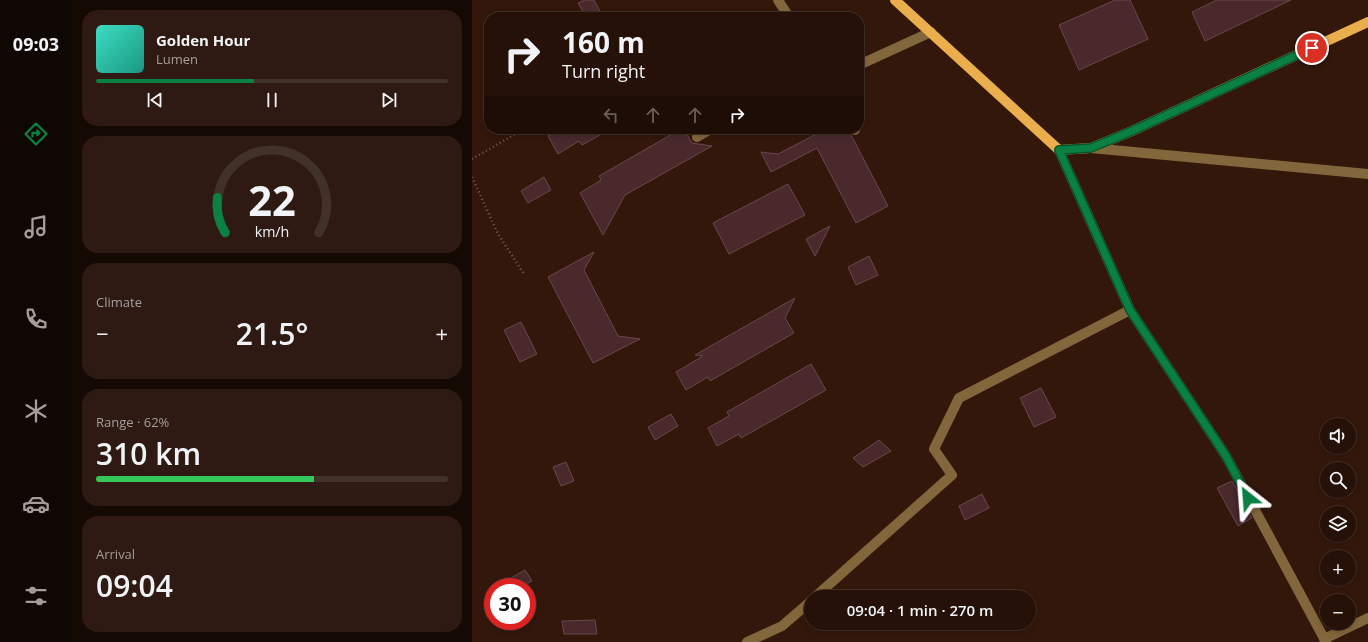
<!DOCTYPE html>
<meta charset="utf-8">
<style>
:root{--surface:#261108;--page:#2e1a12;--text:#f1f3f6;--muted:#a49d9c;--line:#423129;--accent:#0b8043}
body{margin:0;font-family:"Open Sans",sans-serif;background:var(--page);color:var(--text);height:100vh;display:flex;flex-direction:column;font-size:15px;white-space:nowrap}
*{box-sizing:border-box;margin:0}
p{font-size:13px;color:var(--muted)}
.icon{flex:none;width:22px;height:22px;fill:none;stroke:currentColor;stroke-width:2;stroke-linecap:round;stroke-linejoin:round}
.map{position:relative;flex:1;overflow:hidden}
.side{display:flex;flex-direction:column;gap:10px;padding:10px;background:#150904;width:400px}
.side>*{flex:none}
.hud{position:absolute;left:12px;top:12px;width:380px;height:122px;border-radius:16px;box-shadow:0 2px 6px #0003,0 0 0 1px var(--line);background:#261108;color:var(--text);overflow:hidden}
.buttons{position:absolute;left:848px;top:418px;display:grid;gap:8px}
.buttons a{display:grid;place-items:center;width:36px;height:36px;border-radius:50%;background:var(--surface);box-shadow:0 2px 6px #0003,0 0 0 1px var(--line);font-size:20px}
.speed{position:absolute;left:12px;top:578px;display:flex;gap:8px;font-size:20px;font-weight:700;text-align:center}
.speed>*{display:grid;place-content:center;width:52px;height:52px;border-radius:50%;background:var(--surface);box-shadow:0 2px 6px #0003,0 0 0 1px var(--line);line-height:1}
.speed .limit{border:6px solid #d22;background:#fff;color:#111}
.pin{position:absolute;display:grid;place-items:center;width:34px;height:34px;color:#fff;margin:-17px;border:2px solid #fff;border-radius:50%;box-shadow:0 1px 4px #0007}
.me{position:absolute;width:44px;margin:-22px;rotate:332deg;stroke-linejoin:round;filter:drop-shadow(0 0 3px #0008)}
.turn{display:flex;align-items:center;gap:14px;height:84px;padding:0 12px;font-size:18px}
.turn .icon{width:52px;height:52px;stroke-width:2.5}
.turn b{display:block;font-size:28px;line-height:34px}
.lanes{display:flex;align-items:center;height:38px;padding:0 12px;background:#0003;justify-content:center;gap:20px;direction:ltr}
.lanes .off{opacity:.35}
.big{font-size:30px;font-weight:600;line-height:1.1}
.side .tile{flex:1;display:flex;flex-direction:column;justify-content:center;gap:6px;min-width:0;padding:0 14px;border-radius:16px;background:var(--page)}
.side .dial{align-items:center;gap:0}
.dial svg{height:104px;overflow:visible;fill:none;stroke:var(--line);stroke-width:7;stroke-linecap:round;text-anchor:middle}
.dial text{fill:var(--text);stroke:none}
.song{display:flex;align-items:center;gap:12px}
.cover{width:48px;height:48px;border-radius:6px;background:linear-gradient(135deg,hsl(170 70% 55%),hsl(170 70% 35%))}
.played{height:4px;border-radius:2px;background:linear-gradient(90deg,var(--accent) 45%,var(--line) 45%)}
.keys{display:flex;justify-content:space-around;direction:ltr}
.heat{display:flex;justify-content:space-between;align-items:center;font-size:22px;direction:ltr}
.charge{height:6px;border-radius:3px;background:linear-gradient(90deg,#34c759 62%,var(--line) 0)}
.trip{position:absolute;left:332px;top:590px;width:232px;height:40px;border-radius:20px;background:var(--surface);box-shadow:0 2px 6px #0003,0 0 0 1px var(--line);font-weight:600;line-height:40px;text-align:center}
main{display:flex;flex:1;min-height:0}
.tabs{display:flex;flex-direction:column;width:72px;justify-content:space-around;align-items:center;background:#0f0703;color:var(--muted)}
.tabs .icon{width:28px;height:28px}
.tabs .active{color:var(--accent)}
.tabs b{font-size:18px;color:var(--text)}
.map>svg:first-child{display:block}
.building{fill:#4a292d;stroke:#6b474c}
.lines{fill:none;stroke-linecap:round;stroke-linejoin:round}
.path{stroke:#745b51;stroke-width:2.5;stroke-dasharray:1 3;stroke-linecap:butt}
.minor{stroke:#83673c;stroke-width:10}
.major{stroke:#eaae4c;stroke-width:10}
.route-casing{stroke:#07532c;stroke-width:10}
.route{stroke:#0b8043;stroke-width:7}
</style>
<main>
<nav class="tabs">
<b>09:03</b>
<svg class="icon active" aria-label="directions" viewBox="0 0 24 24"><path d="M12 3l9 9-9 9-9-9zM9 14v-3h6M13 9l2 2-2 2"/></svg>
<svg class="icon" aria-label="music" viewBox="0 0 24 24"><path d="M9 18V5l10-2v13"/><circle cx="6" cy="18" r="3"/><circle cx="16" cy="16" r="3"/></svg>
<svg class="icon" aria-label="phone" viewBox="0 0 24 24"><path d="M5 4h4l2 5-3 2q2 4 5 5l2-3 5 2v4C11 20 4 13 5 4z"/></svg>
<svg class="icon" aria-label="climate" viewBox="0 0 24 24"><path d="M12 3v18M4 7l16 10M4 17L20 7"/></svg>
<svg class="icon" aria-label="car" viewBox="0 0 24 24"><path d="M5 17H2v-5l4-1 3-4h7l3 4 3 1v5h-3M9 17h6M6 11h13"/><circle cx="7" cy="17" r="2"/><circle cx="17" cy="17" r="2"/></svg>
<svg class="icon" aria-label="filters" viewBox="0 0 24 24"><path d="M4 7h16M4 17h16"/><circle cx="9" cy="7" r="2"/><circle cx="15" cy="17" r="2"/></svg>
</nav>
<section class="side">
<div class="tile">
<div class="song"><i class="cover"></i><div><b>Golden Hour</b><p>Lumen</p></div></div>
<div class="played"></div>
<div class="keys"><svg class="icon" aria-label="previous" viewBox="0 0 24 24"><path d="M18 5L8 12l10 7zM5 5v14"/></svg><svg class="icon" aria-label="pause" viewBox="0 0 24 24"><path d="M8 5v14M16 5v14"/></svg><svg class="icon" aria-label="next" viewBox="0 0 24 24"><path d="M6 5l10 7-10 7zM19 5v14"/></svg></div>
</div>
<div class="tile dial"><svg viewBox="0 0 100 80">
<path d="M14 69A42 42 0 1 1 86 69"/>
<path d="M14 69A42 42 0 0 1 8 42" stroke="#0b8043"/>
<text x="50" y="56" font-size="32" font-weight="700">22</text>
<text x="50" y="72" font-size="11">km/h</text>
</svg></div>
<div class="tile"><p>Climate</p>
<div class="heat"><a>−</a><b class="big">21.5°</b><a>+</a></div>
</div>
<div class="tile"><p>Range · 62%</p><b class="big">310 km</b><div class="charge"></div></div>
<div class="tile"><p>Arrival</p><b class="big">09:04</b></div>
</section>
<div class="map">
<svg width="896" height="642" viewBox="0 0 896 642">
<rect width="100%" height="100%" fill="#33170b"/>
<!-- building -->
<path class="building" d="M113,0H122L131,17H114L106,3Z
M643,0H658L676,39L607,70L587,25Z
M745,0H819L733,41L720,12Z
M88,129H139L110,145L107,141L86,154L76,136Z
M209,129H212L220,143L240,146L153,195L131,235L108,193L129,180L127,176Z
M354,129H376L416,206L384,223L345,148L299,172L289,152L306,154Z
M72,177L79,190L56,203L49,191Z
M316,184L333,215L257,254L241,223Z
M358,226L343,256L334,239Z
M122,252L112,270L146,336L168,339L121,363L76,277Z
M397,256L406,275L384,285L376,267Z
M323,298L313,318L322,333L238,381L236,377L214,390L204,372L231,356L223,355Z
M49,322L65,354L48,362L32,330Z
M339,364L354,390L269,438L267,434L245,446L236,428L257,416L255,412Z
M569,388L584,417L562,427L548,398Z
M199,414L206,426L183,440L176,427Z
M407,440L419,451L391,467L381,458Z
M94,462L102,481L89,486L81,467Z
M760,481L780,518L766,526L745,488Z
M510,494L517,508L493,520L487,506Z
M53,570L60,581L47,587H23Z
M123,620L125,634H92L90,621Z"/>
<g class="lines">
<!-- path -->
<path class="path" d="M0,159L52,129
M0,177L26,234L52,274"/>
<!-- minor -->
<path class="minor" d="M306,0L317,17
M387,65L459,32
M383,129V130
M225,137L239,129
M619,148L896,174
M658,310L754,456L854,642
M343,597L480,475L462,449L487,398L658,310L587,150
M852,639L896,618
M275,642L310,626L339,601"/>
<!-- major -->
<path class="major" d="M423,0L587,150L619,148L660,131L896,22"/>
</g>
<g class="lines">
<defs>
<path id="route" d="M776,498L754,456L658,310L587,150L619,148L660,131L840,48"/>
</defs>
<!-- route casing -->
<use href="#route" class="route-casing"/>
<!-- route -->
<use href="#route" class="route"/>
</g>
</svg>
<div class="buttons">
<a><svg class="icon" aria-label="sound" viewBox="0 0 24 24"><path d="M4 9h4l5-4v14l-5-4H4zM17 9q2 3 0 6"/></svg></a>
<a><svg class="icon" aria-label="search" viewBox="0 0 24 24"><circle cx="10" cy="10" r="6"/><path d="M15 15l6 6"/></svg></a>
<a><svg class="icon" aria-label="layers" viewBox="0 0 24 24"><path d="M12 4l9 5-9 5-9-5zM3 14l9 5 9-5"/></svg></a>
<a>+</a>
<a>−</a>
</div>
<div class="speed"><div class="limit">30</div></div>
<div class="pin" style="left:840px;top:48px;background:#d93025"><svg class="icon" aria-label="arrive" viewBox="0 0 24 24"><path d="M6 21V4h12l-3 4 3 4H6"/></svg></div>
<svg class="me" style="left:776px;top:498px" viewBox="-20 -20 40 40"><path d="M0-17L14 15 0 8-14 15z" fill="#0b8043" stroke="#fff" stroke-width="4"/></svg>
<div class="trip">09:04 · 1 min · 270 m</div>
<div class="hud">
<div class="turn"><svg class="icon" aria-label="right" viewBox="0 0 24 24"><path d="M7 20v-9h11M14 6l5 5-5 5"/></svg><div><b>160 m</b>Turn right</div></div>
<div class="lanes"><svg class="icon off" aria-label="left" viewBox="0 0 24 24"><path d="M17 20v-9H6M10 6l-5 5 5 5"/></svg><svg class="icon off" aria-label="ahead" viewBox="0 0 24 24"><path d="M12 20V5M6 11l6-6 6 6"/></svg><svg class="icon off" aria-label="ahead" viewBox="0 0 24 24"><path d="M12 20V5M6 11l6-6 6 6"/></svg><svg class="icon" aria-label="right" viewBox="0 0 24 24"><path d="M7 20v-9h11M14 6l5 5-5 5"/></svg></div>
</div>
</div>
</main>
